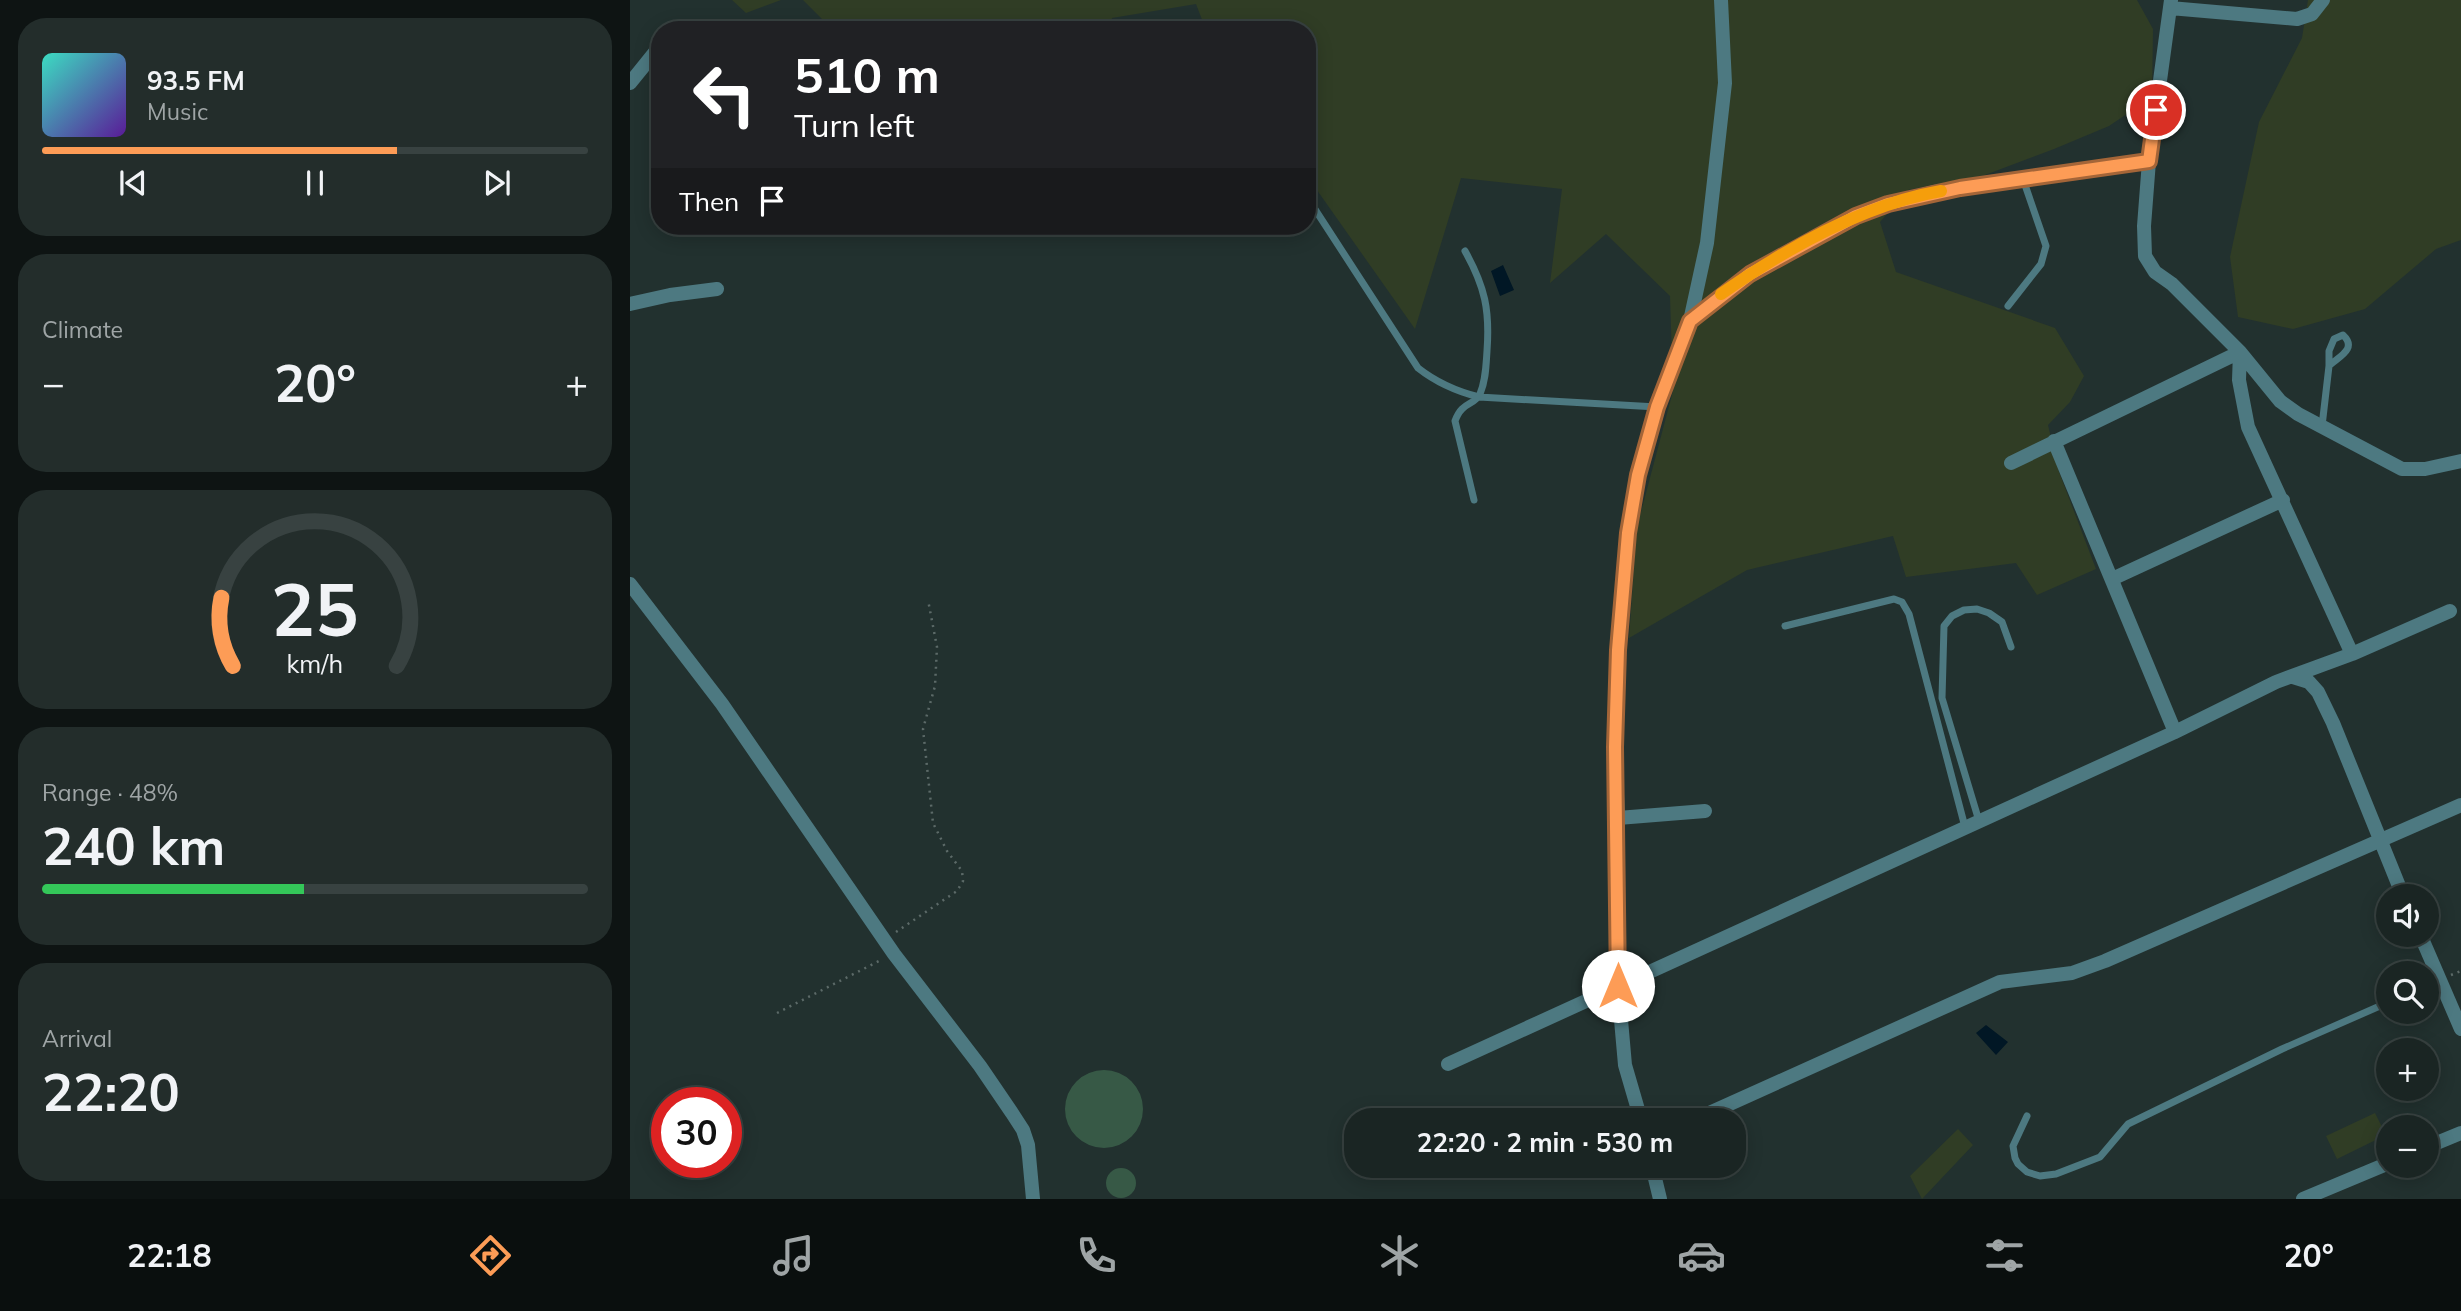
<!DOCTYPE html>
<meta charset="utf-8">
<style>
:root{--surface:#1a2523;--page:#232d2b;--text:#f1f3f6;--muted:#9fa5a6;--line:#384241;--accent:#fd9c56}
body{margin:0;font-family:Mulish,sans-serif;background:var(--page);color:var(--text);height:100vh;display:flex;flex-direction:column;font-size:26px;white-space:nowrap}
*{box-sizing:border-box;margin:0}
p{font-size:23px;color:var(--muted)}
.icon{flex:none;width:38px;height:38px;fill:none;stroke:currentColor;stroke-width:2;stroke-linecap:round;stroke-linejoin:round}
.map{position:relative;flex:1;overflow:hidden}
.details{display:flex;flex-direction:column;gap:18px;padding:18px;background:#0e1413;width:630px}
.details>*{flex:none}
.top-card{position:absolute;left:21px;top:21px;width:665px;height:214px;border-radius:28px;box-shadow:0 4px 18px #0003,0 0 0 2px var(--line);background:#202124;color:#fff;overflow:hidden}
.tools{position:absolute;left:1746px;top:884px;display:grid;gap:14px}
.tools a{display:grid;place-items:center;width:63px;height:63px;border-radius:50%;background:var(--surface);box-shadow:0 4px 18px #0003,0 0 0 2px var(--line);font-size:35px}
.speed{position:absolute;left:21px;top:1087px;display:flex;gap:14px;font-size:35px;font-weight:700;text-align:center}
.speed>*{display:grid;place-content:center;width:91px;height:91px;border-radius:50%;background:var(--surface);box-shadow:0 4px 18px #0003,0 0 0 2px var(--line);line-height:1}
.speed .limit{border:10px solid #d22;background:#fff;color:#111}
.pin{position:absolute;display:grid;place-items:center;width:60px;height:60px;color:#fff;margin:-30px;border:4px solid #fff;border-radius:50%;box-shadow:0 2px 7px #0007}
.me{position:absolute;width:77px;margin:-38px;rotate:0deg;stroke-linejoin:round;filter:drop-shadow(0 0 5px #0008)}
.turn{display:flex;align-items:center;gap:24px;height:147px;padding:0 28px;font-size:32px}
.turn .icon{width:91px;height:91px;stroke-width:2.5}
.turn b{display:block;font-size:49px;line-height:60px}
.then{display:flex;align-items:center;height:66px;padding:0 28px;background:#0003;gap:14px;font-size:26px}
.big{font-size:52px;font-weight:700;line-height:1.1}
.details .widget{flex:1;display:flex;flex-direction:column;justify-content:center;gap:10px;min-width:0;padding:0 24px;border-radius:28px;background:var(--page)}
.details .dial{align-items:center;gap:0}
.dial svg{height:182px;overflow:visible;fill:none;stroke:var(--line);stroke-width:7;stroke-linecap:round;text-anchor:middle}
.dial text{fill:var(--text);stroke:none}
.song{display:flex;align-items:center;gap:21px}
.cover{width:84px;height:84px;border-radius:10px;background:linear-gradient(135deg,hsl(170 70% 55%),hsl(270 70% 35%))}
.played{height:7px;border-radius:4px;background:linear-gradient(90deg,var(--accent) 65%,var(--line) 65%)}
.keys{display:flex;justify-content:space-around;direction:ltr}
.heat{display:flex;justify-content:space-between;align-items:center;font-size:38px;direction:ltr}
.charge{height:10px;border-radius:5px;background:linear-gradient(90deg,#34c759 48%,var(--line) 0)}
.trip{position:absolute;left:714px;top:1108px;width:402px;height:70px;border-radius:28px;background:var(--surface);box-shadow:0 4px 18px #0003,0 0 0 2px var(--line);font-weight:700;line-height:70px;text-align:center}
.tab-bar{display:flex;height:112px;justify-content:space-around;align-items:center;background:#0a0f0e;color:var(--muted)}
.tab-bar .icon{width:49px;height:49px}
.tab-bar .on{color:var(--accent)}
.tab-bar b{font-size:32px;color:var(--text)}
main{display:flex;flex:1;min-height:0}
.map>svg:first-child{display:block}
.green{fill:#303d25}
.water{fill:#011725}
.building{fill:#375946}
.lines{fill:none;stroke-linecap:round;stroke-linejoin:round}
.path{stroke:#5c6a68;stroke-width:2.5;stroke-dasharray:2 5;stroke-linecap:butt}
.lane{stroke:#4d7981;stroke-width:7}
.street{stroke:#4d7981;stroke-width:14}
.route-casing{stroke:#a46538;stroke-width:18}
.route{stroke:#fd9c56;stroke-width:12}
.slow{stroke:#f59e0b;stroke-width:12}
</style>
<main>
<section class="details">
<div class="widget">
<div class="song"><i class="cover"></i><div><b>93.5 FM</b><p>Music</p></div></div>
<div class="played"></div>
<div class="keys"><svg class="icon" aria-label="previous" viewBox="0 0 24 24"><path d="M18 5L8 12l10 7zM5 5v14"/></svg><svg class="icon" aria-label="pause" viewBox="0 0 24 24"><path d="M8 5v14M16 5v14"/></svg><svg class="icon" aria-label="next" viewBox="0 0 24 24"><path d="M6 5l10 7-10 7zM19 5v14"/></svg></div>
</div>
<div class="widget"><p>Climate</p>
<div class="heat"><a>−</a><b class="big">20°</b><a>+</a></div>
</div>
<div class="widget dial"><svg viewBox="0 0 100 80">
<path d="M14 69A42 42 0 1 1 86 69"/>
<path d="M14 69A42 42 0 0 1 9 39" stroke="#fd9c56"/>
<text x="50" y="56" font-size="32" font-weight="700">25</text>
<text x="50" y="72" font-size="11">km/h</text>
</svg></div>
<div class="widget"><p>Range · 48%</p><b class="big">240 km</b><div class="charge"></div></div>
<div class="widget"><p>Arrival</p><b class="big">22:20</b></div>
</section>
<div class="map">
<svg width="1831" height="1199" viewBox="0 0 1831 1199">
<rect width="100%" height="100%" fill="#22312f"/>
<!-- green -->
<path class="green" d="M102,0H151L116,13Z
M173,0H1507L1523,29L1522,97L1479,126L1424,149L1355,175L1278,190L1250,222L1266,272L1425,328L1454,376L1440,402L1418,425L1429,472L1466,569L1407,595L1386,563L1276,577L1263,536L1117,570L999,638L1007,527L1043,391L1040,296L976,234L920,283L932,189L831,178L785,329L677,176V30H576L566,4L482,18L479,30H203Z
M1678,0H1831V240L1806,249L1735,309L1663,329L1608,317L1600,257L1629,122L1672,38Z
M1745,1113L1756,1135L1707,1159L1696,1136Z
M1328,1129L1343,1145L1292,1199L1280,1176Z"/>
<!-- water -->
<path class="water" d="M873,265L884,290L870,296L861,271Z
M1356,1025L1378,1042L1366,1055L1346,1033Z"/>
<!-- building -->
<path class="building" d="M435 1109a39 39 0 1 1 78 0a39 39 0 1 1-78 0Z
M476 1183a15 15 0 1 1 30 0a15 15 0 1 1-30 0Z"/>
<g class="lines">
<!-- path -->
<path class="path" d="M266,932L327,891L333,881L332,871L317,851L303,823L293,729L305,686L307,647L298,600
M1821,975L1831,971
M147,1013L251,960"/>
<!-- lane -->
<path class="lane" d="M677,197L788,368C807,383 825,391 849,397L1027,407
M835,251C855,287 860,310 857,351C856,365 856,380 850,394C844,406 832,401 825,421L844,500
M1378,306L1411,264L1416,246L1393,179
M1692,426L1699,366C1708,357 1728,349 1713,335L1704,339L1699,351V366
M1155,626L1264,599L1272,602L1279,614L1335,827
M1349,821L1312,698L1314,626L1322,616L1334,610L1347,609L1359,613L1372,622L1381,647
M1797,985L1809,980
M1397,1116L1383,1146L1385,1158L1388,1164L1397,1172L1410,1176L1426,1174L1470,1157L1498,1124L1652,1049L1759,1002"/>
<!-- street -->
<path class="street" d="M1541,0L1519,161L1514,226L1515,256L1525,272L1542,284L1610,352L1650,401L1668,414L1772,469H1795L1831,461
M1540,8L1667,19L1682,14L1693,0
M0,83L30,46
M0,304L40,295L87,289
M1060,321L1120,274L1226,216L1258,204L1304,192L1519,161
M1424,441L1545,732
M1381,463L1610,352L1609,380L1618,427L1722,654
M1482,579L1653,500
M0,584L92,704L264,954L350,1066L382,1113L393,1130L398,1145L403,1199
M1663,677L1679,682L1688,692L1703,723L1773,896
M988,818L1075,811
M1790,934L1831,1029
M818,1064L1545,732L1646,682L1722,654L1820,611
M1011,1120L995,1065L988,986V818L985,747L988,650L998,533L1008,475L1027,407L1060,321L1077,243L1095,83L1091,0
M1064,1120L1370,982L1442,973L1475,961L1831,805
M1797,1147L1831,1133
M1022,1166L1030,1199
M1673,1199L1759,1163"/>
</g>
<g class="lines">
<defs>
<path id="route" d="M988,986L985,747L988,650L998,533L1008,475L1027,407L1060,321L1120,274L1226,216L1258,204L1330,188L1519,161L1526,110"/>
</defs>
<!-- route casing -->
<use href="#route" class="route-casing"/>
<!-- route -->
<use href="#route" class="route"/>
<!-- slow -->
<path class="slow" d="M1091,294C1154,250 1235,204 1311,191"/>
</g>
</svg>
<div class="tools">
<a><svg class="icon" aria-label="sound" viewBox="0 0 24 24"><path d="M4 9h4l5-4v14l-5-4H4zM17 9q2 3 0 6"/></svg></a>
<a><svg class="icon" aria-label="search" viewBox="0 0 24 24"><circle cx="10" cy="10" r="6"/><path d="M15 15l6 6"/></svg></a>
<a>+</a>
<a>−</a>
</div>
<div class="speed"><div class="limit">30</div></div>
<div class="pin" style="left:1526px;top:110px;background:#d93025"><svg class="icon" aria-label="arrive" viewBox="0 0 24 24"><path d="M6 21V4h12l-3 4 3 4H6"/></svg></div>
<svg class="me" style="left:988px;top:986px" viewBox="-20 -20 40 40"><circle r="19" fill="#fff"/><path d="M0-13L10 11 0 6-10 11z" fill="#fd9c56"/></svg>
<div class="trip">22:20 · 2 min · 530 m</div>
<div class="top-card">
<div class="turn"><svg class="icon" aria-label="left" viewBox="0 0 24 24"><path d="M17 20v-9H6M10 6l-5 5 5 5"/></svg><div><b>510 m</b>Turn left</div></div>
<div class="then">Then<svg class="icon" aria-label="arrive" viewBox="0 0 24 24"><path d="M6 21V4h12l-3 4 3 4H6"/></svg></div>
</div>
</div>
</main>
<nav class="tab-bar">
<b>22:18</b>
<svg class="icon on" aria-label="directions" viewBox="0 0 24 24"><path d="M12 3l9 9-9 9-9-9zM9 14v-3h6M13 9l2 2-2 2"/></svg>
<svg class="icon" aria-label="music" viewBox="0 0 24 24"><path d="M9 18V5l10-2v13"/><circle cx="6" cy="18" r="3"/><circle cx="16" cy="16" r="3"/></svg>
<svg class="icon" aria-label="phone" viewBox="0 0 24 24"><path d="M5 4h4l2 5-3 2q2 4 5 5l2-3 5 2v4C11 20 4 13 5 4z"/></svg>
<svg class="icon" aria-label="climate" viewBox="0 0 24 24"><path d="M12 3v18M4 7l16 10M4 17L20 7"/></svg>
<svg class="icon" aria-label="car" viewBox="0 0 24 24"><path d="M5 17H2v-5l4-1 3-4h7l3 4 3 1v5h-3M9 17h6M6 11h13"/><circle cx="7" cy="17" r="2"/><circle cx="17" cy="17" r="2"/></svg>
<svg class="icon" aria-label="filters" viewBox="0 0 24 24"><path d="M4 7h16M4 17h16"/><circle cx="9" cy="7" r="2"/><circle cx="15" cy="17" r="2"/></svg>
<b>20°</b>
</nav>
